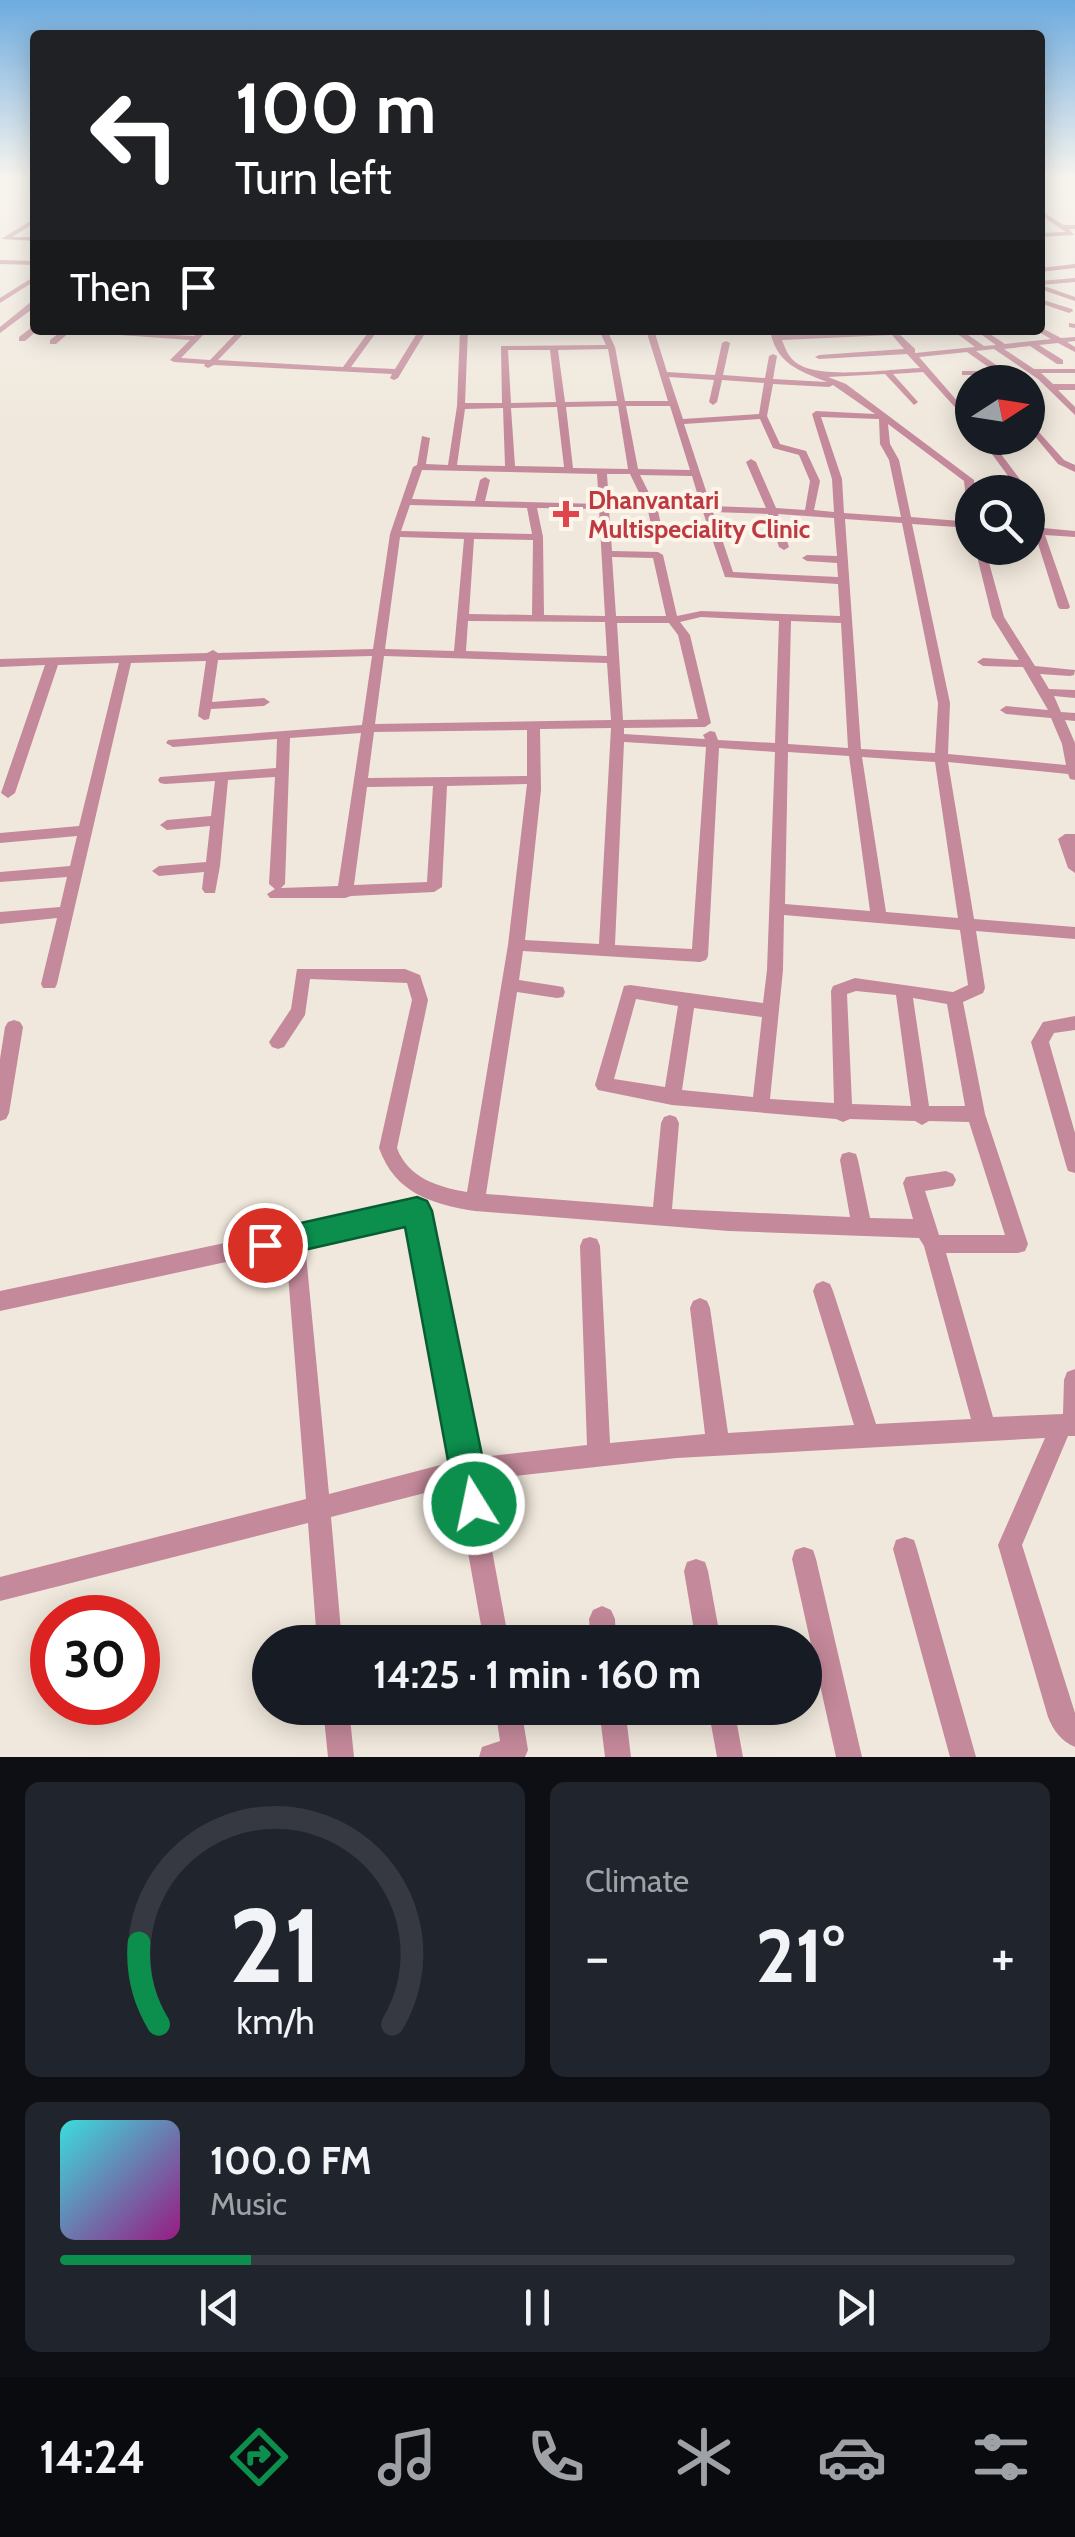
<!DOCTYPE html>
<meta charset="utf-8">
<style>
:root{--surface:#171b24;--page:#20242c;--text:#f1f3f6;--muted:#9ea1a6;--line:#363941;--accent:#0c8f4d}
body{margin:0;font-family:Cabin,sans-serif;background:var(--page);color:var(--text);height:100vh;display:flex;flex-direction:column;font-size:38px;white-space:nowrap}
*{box-sizing:border-box;margin:0}
p{font-size:32px;color:var(--muted)}
.icon{flex:none;width:55px;height:55px;fill:none;stroke:currentColor;stroke-width:2;stroke-linecap:round;stroke-linejoin:round}
.map{position:relative;height:1757px;overflow:hidden}
.sheet{display:flex;flex-direction:column;gap:25px;padding:25px;background:#0d0f14;flex:1}
.sheet>*{flex:none}
.top-card{position:absolute;left:30px;top:30px;width:1015px;height:305px;border-radius:10px;box-shadow:0 5px 25px #0003;background:#202124;color:#fff;overflow:hidden}
.needle{width:65px;rotate:78deg}
.controls{position:absolute;left:955px;top:365px;display:grid;gap:20px}
.controls a{display:grid;place-items:center;width:90px;height:90px;border-radius:50%;background:var(--surface);box-shadow:0 5px 25px #0003;font-size:50px}
.speed{position:absolute;left:30px;top:1595px;display:flex;gap:20px;font-size:50px;font-weight:700;text-align:center}
.speed>*{display:grid;place-content:center;width:130px;height:130px;border-radius:50%;background:var(--surface);box-shadow:0 5px 25px #0003;line-height:1}
.speed .limit{border:15px solid #d22;background:#fff;color:#111}
.pin{position:absolute;display:grid;place-items:center;width:85px;height:85px;color:#fff;margin:-42px;border:5px solid #fff;border-radius:50%;box-shadow:0 2px 10px #0007}
.me{position:absolute;width:110px;margin:-55px;rotate:350deg;stroke-linejoin:round;filter:drop-shadow(0 0 8px #0008)}
.turn{display:flex;align-items:center;gap:35px;height:210px;padding:0 40px;font-size:45px}
.turn .icon{width:130px;height:130px;stroke-width:2.5}
.turn b{display:block;font-size:70px;line-height:85px}
.then{display:flex;align-items:center;height:95px;padding:0 40px;background:#0003;gap:20px;font-size:38px}
.big{font-size:75px;font-weight:700;line-height:1.1}
.sheet .widget{flex:1;display:flex;flex-direction:column;justify-content:center;gap:15px;min-width:0;padding:0 35px;border-radius:15px;background:var(--page)}
.sheet .dial{align-items:center;gap:0}
.dial svg{height:260px;overflow:visible;fill:none;stroke:var(--line);stroke-width:7;stroke-linecap:round;text-anchor:middle}
.dial text{fill:var(--text);stroke:none}
.song{display:flex;align-items:center;gap:30px}
.cover{width:120px;height:120px;border-radius:15px;background:linear-gradient(135deg,hsl(180 70% 55%),hsl(310 70% 35%))}
.played{height:10px;border-radius:5px;background:linear-gradient(90deg,var(--accent) 20%,var(--line) 20%)}
.keys{display:flex;justify-content:space-around;direction:ltr}
.heat{display:flex;justify-content:space-between;align-items:center;font-size:55px;direction:ltr}
.sheet .tiles{flex:1;display:grid;gap:25px;grid-template-columns:1fr 1fr}
.widget:last-child{grid-column:span 2}
.trip{position:absolute;left:252px;top:1625px;width:570px;height:100px;border-radius:50px;background:var(--surface);box-shadow:0 5px 25px #0003;font-weight:700;line-height:100px;text-align:center}
.tabs{display:flex;height:160px;justify-content:space-around;align-items:center;background:#090b0e;color:var(--muted)}
.tabs .icon{width:70px;height:70px}
.tabs .selected{color:var(--accent)}
.tabs b{font-size:45px;color:var(--text)}
.map>svg:first-child{display:block}
.lines{fill:none;stroke-linecap:round;stroke-linejoin:round}
.minor{fill:#c4899a;fill-rule:evenodd}
.route{fill:#0c8f4d;stroke:#085d32;stroke-width:2.5}
.health-dot{fill:#e0444e;stroke:#fdf5ea;stroke-width:4}
.labels{text-anchor:middle;stroke-width:8;stroke-linejoin:round;paint-order:stroke}
.far-health-label{font-size:25px;font-weight:bold;fill:#be3a42;stroke:#fdf5ea;text-anchor:start}
</style>
<div class="map">
<svg width="1075" height="1757" viewBox="0 0 1075 1757">
<rect width="100%" height="100%" fill="#f0e8dc"/>
<g class="lines">
<!-- minor -->
<path class="minor" d="M1040,210L1064,225H1075V229H1069L1074,235L1040,237V233L1066,232L1040,215Z
M35,218V223L12,237H35V241L1,239Z
M0,260L35,261V265L0,264Z
M1075,264V268L1040,272V268Z
M35,276V281L0,303V298Z
M1075,278V282L1041,285L1075,297V301L1040,289V281Z
M1040,299L1072,309L1073,311L1069,313L1040,303Z
M32,301H35V307L0,333V327Z
M1069,323L1075,324V328L1069,327Z
M32,327L38,330L25,341H19V337Z
M1040,327L1061,338L1075,337V341L1067,342L1075,347V352L1058,343L1039,345L1063,360V364H1057L1030,346L1004,349L1034,369H1075V373H1041L1053,384H1075V390H1058L1075,407V415L1038,379L994,349L976,351L1021,382H1012L1002,375H962V371H994L967,352L919,357L972,418V426L923,372L893,374L918,402L914,405L885,374L828,377L846,384L974,480L975,492H972V511L967,508L964,481L888,424L890,444L899,460L911,517L972,522V528L912,524L950,703L948,754L1066,765L1062,744L1051,718L1006,714L1000,710L1006,706L1048,710L1023,667L983,666L977,662L983,658L1019,660L992,617L975,548H985L1004,617L1035,666L1075,670L1074,675L1070,676L1040,674L1049,689L1075,690V698L1054,696L1061,712L1075,713V721L1065,720L1075,743V780L1070,779L1068,774L948,762L974,919L1075,927V939L976,931L985,988L983,993L963,1002L985,1114L1028,1244L1025,1251L1018,1253H946L993,1417L1063,1414L1064,1380L1067,1372L1075,1369V1436H1068L1022,1545L1075,1713V1747C1062,1742 1053,1730 1048,1717L998,1545L1045,1438L677,1458L479,1480L509,1642H484L456,1485L331,1517L342,1642H317L308,1523L0,1601V1577L306,1499L286,1249L0,1311V1291L417,1202L424,1205L427,1211L474,1458L587,1445L580,1246L583,1239L590,1237L597,1239L600,1246L610,1443L705,1434L690,1308L693,1301L700,1298L707,1301L710,1308L728,1433L854,1425L813,1291L816,1284L823,1281L830,1284L833,1291L876,1424L971,1419L924,1246L919,1238L729,1231L475,1211C431,1204 395,1193 379,1148L412,1000L407,983L310,979L305,1015L284,1047L278,1049L272,1047L269,1042L291,1009L297,969H405L420,975L428,1000L397,1148C408,1178 438,1187 467,1192L508,945L527,784L447,786L442,887L434,892L351,896L345,898H270L267,894L275,889L269,884L275,777L228,780L220,866L215,893H205L202,889L204,872L159,876L152,871L159,866L206,862L210,826L167,830L160,825L167,820L211,816L215,781L165,784L160,783L158,780L160,777L276,768L277,739L173,747L166,743L168,740L362,725L372,656L218,660L212,702L264,698L270,702L264,706L211,709L209,719L204,720L198,716L206,661L131,663L57,984L55,988H43L41,984L57,918L0,924V912L60,907L67,877L0,882V872L70,866L77,836L0,843V833L79,826L119,663L58,665L15,793L8,798L1,793L45,665L0,667V659L207,653L213,650L218,653L373,649L390,534L413,467L417,465L422,436L430,438L426,464L448,465L457,406L460,330H468L465,403H502L501,346L606,345L599,330H607L615,347L625,401H668L646,330H654L667,372L715,375L722,343L726,341L730,343L723,375L765,378L769,356L773,354L777,356L773,379L827,382C797,370 776,363 770,330H778L780,335L895,330L915,349V353L975,347L952,330H961L984,346L996,345L975,330H984L1005,344L1051,339L1037,331ZM892,335L904,349L819,355L815,357L819,359L907,354L920,368C890,369 824,379 800,365C790,360 786,351 782,340ZM608,349L617,401L565,402L558,350ZM508,350H550L556,402L511,403ZM669,377L714,380L709,402L713,405L717,402L722,380L764,383L759,414L683,419ZM773,384L829,387L833,385L875,414L816,411L812,414L832,479L834,512L814,510L820,481L806,451L780,444L767,416ZM618,406L628,469L573,468L566,407ZM626,406H670L690,470L638,469ZM557,407L564,467L515,466L511,408ZM503,408L505,466L457,465L465,409ZM821,417L879,419L880,444L889,460L901,517L844,513L842,479ZM760,419L773,448L799,455L810,481L805,510L776,508L756,462L751,459L746,462L766,508L711,506L684,424ZM422,470L597,474L599,504L485,501L490,480L485,477L480,480L475,501L412,499ZM607,474H630L645,505L609,504ZM640,475L692,476L701,506L655,505ZM410,505L527,508L532,534L401,531ZM537,508L599,509L605,616L544,615L543,537ZM609,510L648,511L653,534L658,537L663,534L658,511L703,512L725,577L838,584L840,616L701,611L677,616L663,555L658,552L612,551ZM713,512L768,514L779,547L784,550L789,547L778,514L834,518L837,556L807,555L802,558L807,561L837,563L838,577L733,572ZM845,519L902,523L938,703L935,753L861,749ZM400,537L464,539L454,651L385,649ZM474,539L533,540L532,615L469,614ZM612,557L653,558L666,616H616ZM701,617L779,621L775,743L718,740L715,732L710,731L703,735L705,739L624,734V728L705,727L711,723L690,635L680,622ZM468,621L605,622L607,656L466,651ZM791,621L841,623L848,748L788,744ZM617,623H669L678,635L698,719L623,720ZM384,656L607,663L611,720L375,724ZM611,728L599,944L525,940L541,790L540,729ZM527,730V776L368,778L374,732ZM361,733L338,886L281,888L285,884L290,738ZM624,742L706,747L692,949L615,945ZM719,748L775,752L767,970L763,1003L630,985L624,986L595,1085L598,1090L672,1105L836,1119L843,1122L850,1119L915,1121L922,1125L929,1121L969,1122L1005,1235H939L925,1191L953,1186L956,1180L953,1174L946,1171L906,1177L903,1183L913,1219L870,1218L858,1160L856,1154L849,1152L842,1154L840,1160L850,1217L672,1209L679,1123L676,1117L670,1115L664,1117L661,1123L653,1207L486,1194L517,992L557,998L563,997L565,992L563,987L557,986L519,980L523,951L700,962L706,960L708,956ZM788,752L849,756L870,911L785,904ZM862,757L935,762L958,918L886,912ZM433,786L427,882L354,885L367,787ZM784,915L960,930L968,985L953,992L855,978L833,986L831,991L834,1103L770,1099L783,970ZM856,991L896,995L911,1106L852,1104L847,994ZM913,998L947,1004L965,1106H929ZM636,999L678,1006L665,1087L614,1079ZM694,1008L762,1017L753,1097L682,1090ZM409,1222L452,1462L329,1494L305,1244Z
M63,330H72L56,344H50V340Z
M73,330L194,336L200,330H208L181,358L210,360L239,330H247L218,360L343,367L370,330H378L351,367L395,369L419,330H427L398,378L394,380L390,378L392,374L214,365L208,368L204,366L205,364L174,362L170,360L190,340L77,332Z
M1028,420L1064,460L1075,465V472L1058,464L1028,428Z
M980,438H989L1028,490V494L1020,492Z
M1028,495L1033,498L1043,528L1075,531V537L1045,535L1070,607L1068,609H1060L1058,607L1035,534L1028,533V527H1033L1028,512Z
M1065,834H1075V873L1068,868L1058,839Z
M1075,1016V1030L1054,1033L1049,1042L1075,1133V1173L1068,1171L1066,1165L1031,1042L1043,1022Z
M14,1020L20,1022L23,1027L9,1113L6,1119L0,1121V1059L5,1027L8,1022Z
M905,1537L914,1540L917,1549L976,1757H950L893,1549L896,1540Z
M804,1547L813,1550L816,1559L862,1757H836L792,1559L795,1550Z
M696,1559L705,1562L708,1571L721,1642H696L684,1571L687,1562Z
M602,1606L611,1610L615,1619L616,1642H591L589,1619L593,1610Z
M323,1708H349L354,1757H328Z
M495,1708H521L528,1750L525,1757H479L482,1747L500,1741Z
M599,1708H625L631,1757H605Z
M708,1708H734L743,1757H717Z"/>
</g>
<!-- sky -->
<linearGradient id="sky" x2="0" y2="1"><stop stop-color="#6dabdf"/><stop offset="0.42" stop-color="#f8f5ef"/><stop offset="1" stop-color="#f8f5ef" stop-opacity="0"/></linearGradient>
<rect width="1075" height="425" fill="url(#sky)"/>
<!-- route -->
<path class="route" d="M417,1197L427,1201L432,1211L492,1504L486,1517L474,1522L461,1517L456,1504L405,1227L265,1259L254,1255L250,1245L254,1235L265,1231Z"/>
<!-- markers -->
<path class="health-dot" d="M561 499h10v10h10v10h-10v10h-10v-10h-10v-10h10z"/>
<g class="labels">
<!-- far-health labels -->
<g class="far-health-label">
<text x="588" y="509">Dhanvantari<tspan x="588" dy="29">Multispeciality Clinic</tspan></text>
</g>
</g>
</svg>
<div class="controls">
<a><svg class="needle" viewBox="-14 -14 28 28"><path d="M0-13l5 13h-10z" fill="#e53935"/><path d="M0 13l5-13h-10z" fill="#9ea1a6"/></svg></a>
<a><svg class="icon" aria-label="search" viewBox="0 0 24 24"><circle cx="10" cy="10" r="6"/><path d="M15 15l6 6"/></svg></a>
</div>
<div class="speed"><div class="limit">30</div></div>
<div class="pin" style="left:265px;top:1245px;background:#d93025"><svg class="icon" aria-label="arrive" viewBox="0 0 24 24"><path d="M6 21V4h12l-3 4 3 4H6"/></svg></div>
<svg class="me" style="left:474px;top:1504px" viewBox="-20 -20 40 40"><circle r="17" fill="#0c8f4d" stroke="#fff" stroke-width="3"/><path d="M0-11L8 9 0 5-8 9z" fill="#fff"/></svg>
<div class="trip">14:25 · 1 min · 160 m</div>
<div class="top-card">
<div class="turn"><svg class="icon" aria-label="left" viewBox="0 0 24 24"><path d="M17 20v-9H6M10 6l-5 5 5 5"/></svg><div><b>100 m</b>Turn left</div></div>
<div class="then">Then<svg class="icon" aria-label="arrive" viewBox="0 0 24 24"><path d="M6 21V4h12l-3 4 3 4H6"/></svg></div>
</div>
</div>
<section class="sheet">
<div class="tiles">
<div class="widget dial"><svg viewBox="0 0 100 80">
<path d="M14 69A42 42 0 1 1 86 69"/>
<path d="M14 69A42 42 0 0 1 8 44" stroke="#0c8f4d"/>
<text x="50" y="56" font-size="32" font-weight="700">21</text>
<text x="50" y="72" font-size="11">km/h</text>
</svg></div>
<div class="widget"><p>Climate</p>
<div class="heat"><a>−</a><b class="big">21°</b><a>+</a></div>
</div>
<div class="widget">
<div class="song"><i class="cover"></i><div><b>100.0 FM</b><p>Music</p></div></div>
<div class="played"></div>
<div class="keys"><svg class="icon" aria-label="previous" viewBox="0 0 24 24"><path d="M18 5L8 12l10 7zM5 5v14"/></svg><svg class="icon" aria-label="pause" viewBox="0 0 24 24"><path d="M8 5v14M16 5v14"/></svg><svg class="icon" aria-label="next" viewBox="0 0 24 24"><path d="M6 5l10 7-10 7zM19 5v14"/></svg></div>
</div>
</div>
</section>
<nav class="tabs">
<b>14:24</b>
<svg class="icon selected" aria-label="directions" viewBox="0 0 24 24"><path d="M12 3l9 9-9 9-9-9zM9 14v-3h6M13 9l2 2-2 2"/></svg>
<svg class="icon" aria-label="music" viewBox="0 0 24 24"><path d="M9 18V5l10-2v13"/><circle cx="6" cy="18" r="3"/><circle cx="16" cy="16" r="3"/></svg>
<svg class="icon" aria-label="phone" viewBox="0 0 24 24"><path d="M5 4h4l2 5-3 2q2 4 5 5l2-3 5 2v4C11 20 4 13 5 4z"/></svg>
<svg class="icon" aria-label="climate" viewBox="0 0 24 24"><path d="M12 3v18M4 7l16 10M4 17L20 7"/></svg>
<svg class="icon" aria-label="car" viewBox="0 0 24 24"><path d="M5 17H2v-5l4-1 3-4h7l3 4 3 1v5h-3M9 17h6M6 11h13"/><circle cx="7" cy="17" r="2"/><circle cx="17" cy="17" r="2"/></svg>
<svg class="icon" aria-label="filters" viewBox="0 0 24 24"><path d="M4 7h16M4 17h16"/><circle cx="9" cy="7" r="2"/><circle cx="15" cy="17" r="2"/></svg>
</nav>
